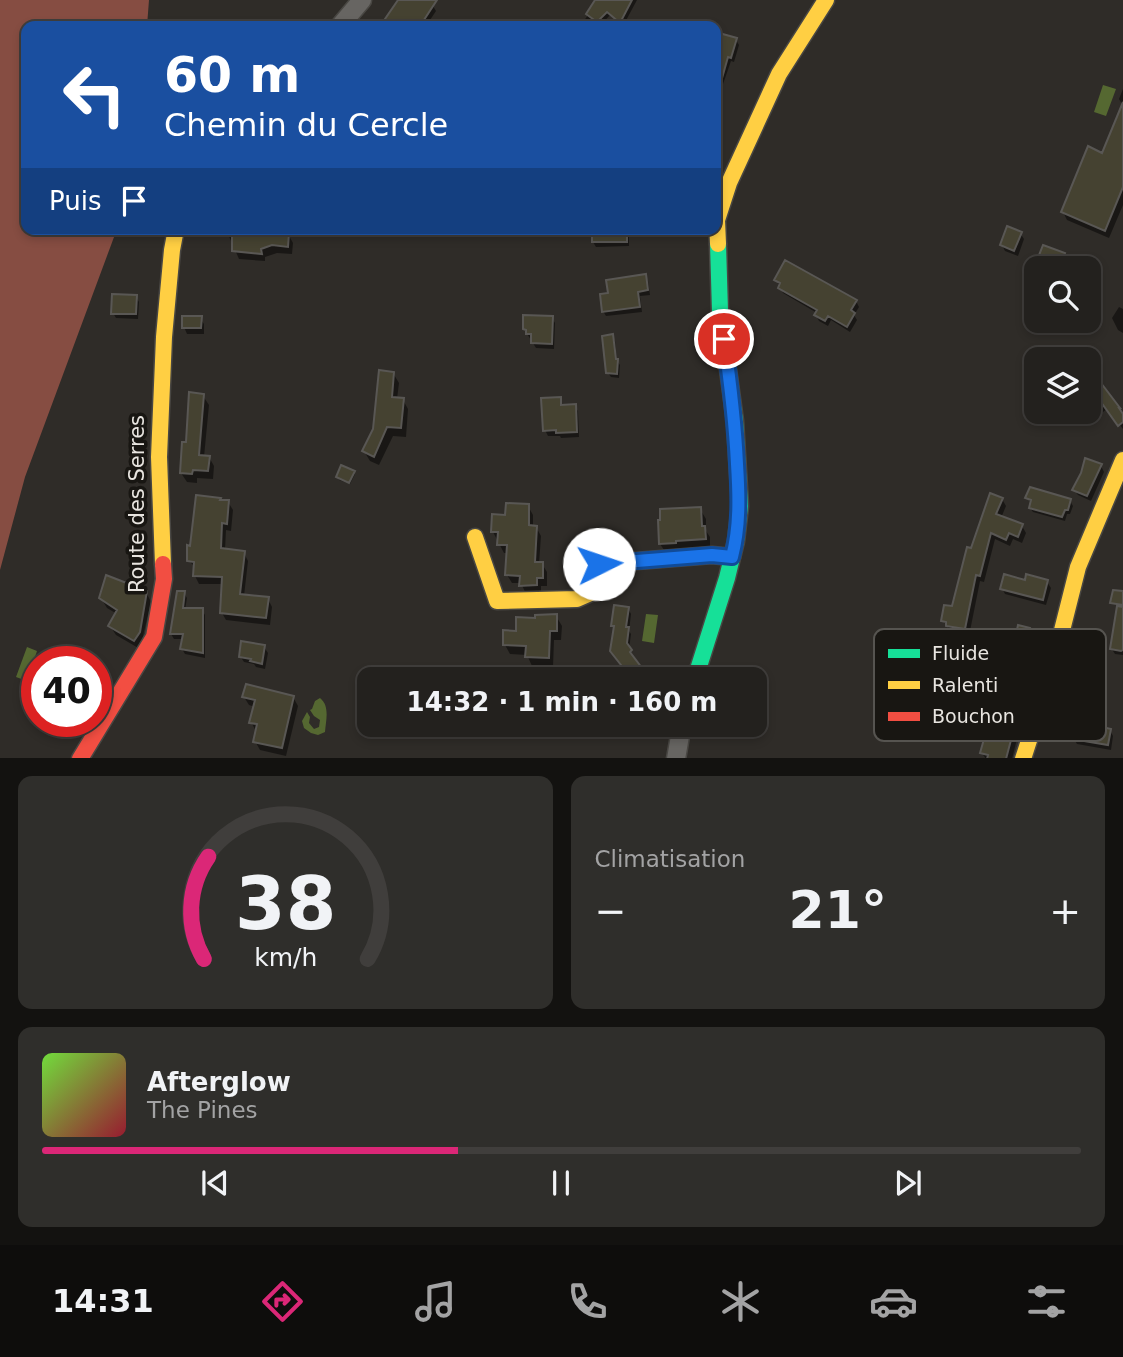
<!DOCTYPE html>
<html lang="fr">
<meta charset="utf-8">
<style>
:root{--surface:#23211e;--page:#2f2e2b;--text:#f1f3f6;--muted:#a3a3a4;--line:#403e3c;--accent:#db2777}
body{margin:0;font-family:"DejaVu Sans",sans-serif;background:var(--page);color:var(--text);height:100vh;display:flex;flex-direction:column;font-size:26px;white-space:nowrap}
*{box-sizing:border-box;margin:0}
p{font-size:23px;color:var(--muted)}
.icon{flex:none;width:38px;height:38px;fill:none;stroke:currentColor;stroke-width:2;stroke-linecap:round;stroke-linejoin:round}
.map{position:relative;height:758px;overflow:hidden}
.drawer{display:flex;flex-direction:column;gap:18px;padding:18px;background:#131210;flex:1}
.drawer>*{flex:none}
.guide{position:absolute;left:21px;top:21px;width:700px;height:214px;border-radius:14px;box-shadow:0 4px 10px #0003,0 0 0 2px var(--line);background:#1a4fa0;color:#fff;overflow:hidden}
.controls{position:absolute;left:1024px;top:256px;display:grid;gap:14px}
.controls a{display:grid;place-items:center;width:77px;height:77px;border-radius:14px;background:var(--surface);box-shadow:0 4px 10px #0003,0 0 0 2px var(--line);font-size:35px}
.speed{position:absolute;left:21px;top:646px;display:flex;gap:14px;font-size:35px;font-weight:700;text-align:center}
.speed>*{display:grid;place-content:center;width:91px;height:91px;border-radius:50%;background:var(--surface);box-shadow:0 4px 10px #0003,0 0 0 2px var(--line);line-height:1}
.speed .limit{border:10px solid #d22;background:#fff;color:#111}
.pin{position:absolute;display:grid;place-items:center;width:60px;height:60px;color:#fff;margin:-30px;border:4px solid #fff;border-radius:50%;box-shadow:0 2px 7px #0007}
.me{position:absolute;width:77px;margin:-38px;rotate:86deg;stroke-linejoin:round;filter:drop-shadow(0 0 5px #0008)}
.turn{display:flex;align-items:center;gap:24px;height:147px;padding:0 28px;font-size:32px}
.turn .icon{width:91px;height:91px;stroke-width:2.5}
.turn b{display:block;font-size:49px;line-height:60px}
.then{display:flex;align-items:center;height:66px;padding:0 28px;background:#0003;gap:14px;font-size:26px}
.big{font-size:52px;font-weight:700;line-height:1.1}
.drawer .card{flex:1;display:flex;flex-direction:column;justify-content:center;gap:10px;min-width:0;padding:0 24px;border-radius:14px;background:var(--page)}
.drawer .dial{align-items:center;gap:0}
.dial svg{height:182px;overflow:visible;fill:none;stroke:var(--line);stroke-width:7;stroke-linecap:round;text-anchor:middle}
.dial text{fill:var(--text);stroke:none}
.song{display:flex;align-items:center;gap:21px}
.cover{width:84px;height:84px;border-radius:10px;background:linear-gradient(135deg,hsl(100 70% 55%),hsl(350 70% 35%))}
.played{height:7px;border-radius:4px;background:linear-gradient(90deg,var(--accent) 40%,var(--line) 40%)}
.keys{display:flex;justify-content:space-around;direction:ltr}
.heat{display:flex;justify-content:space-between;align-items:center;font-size:38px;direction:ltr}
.drawer .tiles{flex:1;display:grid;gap:18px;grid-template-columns:1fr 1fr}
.card:last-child{grid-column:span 2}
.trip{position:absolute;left:357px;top:667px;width:410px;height:70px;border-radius:14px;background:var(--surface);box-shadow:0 4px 10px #0003,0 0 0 2px var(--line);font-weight:700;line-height:70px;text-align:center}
.dock{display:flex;height:112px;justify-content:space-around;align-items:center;background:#0e0d0c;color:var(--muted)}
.dock .icon{width:49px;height:49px}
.dock .current{color:var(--accent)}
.dock b{font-size:32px;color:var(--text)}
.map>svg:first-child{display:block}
.forest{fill:#864d42}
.water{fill:#556831}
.shadow{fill:#0007}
.building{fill:#454231;stroke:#595754;stroke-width:2}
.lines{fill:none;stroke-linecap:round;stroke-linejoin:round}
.street-casing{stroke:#494743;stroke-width:21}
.fast-casing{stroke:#494743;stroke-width:19}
.slow-casing{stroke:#494743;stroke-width:19}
.jam-casing{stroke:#494743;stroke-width:19}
.street{stroke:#676562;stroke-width:18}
.fast{stroke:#16e098;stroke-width:16}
.slow{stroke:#ffcf43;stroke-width:16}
.jam{stroke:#f24e42;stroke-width:16}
.route-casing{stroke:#114b97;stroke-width:18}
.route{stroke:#1a73e8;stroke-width:12}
.labels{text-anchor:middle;stroke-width:7;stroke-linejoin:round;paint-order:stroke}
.street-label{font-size:21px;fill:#e8e5e0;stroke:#181612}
.key{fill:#181612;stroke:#565450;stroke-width:2}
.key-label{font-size:19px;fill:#e8e5e0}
</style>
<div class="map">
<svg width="1123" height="759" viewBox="0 0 1123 759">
<rect width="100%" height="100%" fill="#2f2c28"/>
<!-- forest -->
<path class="forest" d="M0,0H149L147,26H26V229H117L25,477L0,570Z"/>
<!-- water -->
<path class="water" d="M1103,85L1116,89L1106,116L1094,112Z
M646,614L658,615L654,643L642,641Z
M27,647L37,651L27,681L16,677Z
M320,698C330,706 326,720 325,732L318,735L311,733L304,728L302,721L307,712L310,717L309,723L314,729L319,727L320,720L314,716L310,710L312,709L315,701Z"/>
<!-- shadow -->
<path class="shadow" d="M400,0H424L433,6L436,11L426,26H393L388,19Z
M599,0H637L623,26L610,15L600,26H586L583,22Z
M736,40L739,45L734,62L731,61L723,84L716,82V46Z
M1123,89V205L1109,238L1067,220L1063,212L1103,155L1123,106L1119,99Z
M228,229H259L288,234L293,243L292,254L277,253L265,257V261L239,259L228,234Z
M593,229H629V246L596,247L593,242Z
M1020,233L1024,239L1018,256L1005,251L1002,245Z
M1044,247L1063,255L1067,260L1064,268H1036V281L1033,276Z
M645,276L648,281L650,295L640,296L642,312L606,316L603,311L610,294Z
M776,280L856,301L859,307L854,315L857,320L850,332L831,320L828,326L819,321L816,315L817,313L783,293Z
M136,297L139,302L138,319L116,318L113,313Z
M1119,307L1123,309V333L1118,330L1112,318Z
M200,318L204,324V334H187L184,327Z
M552,318L555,323L554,349L536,348L524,329Z
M612,336L615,341L617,361L620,365L619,378L611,377L608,373Z
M393,373L399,383L397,399L403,400L408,409L406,437L393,436L379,465L370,461L364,451L374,429Z
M1088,394L1123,417V429L1107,409L1095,418L1091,415L1088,419L1077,411H1088Z
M203,396L209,405L204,457H209L214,466L213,479L197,478V483L187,482L181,473L187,444Z
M560,399L563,406H575L578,411L579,437L561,438L560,436H548L545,430Z
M1101,466L1104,472L1091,501L1078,495L1074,490Z
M354,472L355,474L350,484L339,480L338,477Z
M1027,498L1070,501L1073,506L1070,514H1067L1065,521L1033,512L1030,508L1032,503Z
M1002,499L1006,506L1001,518L1022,526L1026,533L1022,543L1013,539L1010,546L995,539L984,582L980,581L969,636L952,632L943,621L953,608L972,550Z
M221,501L228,502L233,510L231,531L226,530L225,550L244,553L248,561L244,596L268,599L272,607L270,625L226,620L222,613L223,584H199L195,576V568L189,560Z
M528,506L533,515V527H536L541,536L539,564H542L547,572V586H541V593L526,594L521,583H512L507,575L508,553H504L493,532L507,517Z
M700,509L706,519V531L710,537V548L666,553L660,544Z
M1047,582L1051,588L1046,605L1005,594L1002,588Z
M146,592L151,602L140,649L116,635L110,626L117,614L107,608L101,598Z
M184,593L187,598L185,610H202L205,615V658L185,654L182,649L184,639H174L171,634Z
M628,608L631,614L629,631L631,634L629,649L644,674L637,679L631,673L629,675L616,657L615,629L613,625Z
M1123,612V655L1115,654L1111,648Z
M556,616L562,626L561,640H554L553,667L532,666L527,655L510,654L505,645L518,632L537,620Z
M264,647L268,653L265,669L256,667L254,664L244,662L240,656Z
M97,680L107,686L110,691L96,710Z
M995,682L1000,690L993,717L1015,722L1019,731L1012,759H986L982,753L986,739L966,734L965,740L956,738L951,729Z
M1079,690L1081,695L1097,697L1101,703L1097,725H1101L1104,729L1110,730L1113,736L1111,750L1077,744L1074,739L1077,717L1070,715L1066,709Z
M244,697H293L298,706L286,756L260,750L255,741L256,731L251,722L255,707L249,705Z"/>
<!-- building -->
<path class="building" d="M398,0H437L420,26H396L385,19Z
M595,0H632L620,23L607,12L597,22L586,14Z
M719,33L737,38L731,58L728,57L719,89L716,88V45Z
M1123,102V187L1105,231L1061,212L1088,146L1102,153Z
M1007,226L1022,232L1014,251L1000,245Z
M232,229H263L289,233L288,247L272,245L261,249L262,254L232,251Z
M592,229H627V242H592Z
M1043,245L1065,253L1059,268H1034Z
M785,260L857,300L851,310L855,313L847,327L828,316L825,321L814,315L817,310L778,288L780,283L774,280Z
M646,274L648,290L638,292L640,307L602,312L600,294L608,293L606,280Z
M112,294L137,295L136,314H111Z
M523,315L553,316L552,344L531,343V334H526V330L523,329Z
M182,316H202L201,328H182Z
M613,334L616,359H618L617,374L606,373L602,336Z
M379,370L394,372L392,397L404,398L401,428L387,427L374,457L362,451L373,429Z
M1101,383L1120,408H1119L1123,414V422L1118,426L1103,405L1088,416V392Z
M189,392L204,394L199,455L210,456L208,471L193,470L192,474L180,473L182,442H186Z
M561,397V405L576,404L577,432L556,433V430L543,431L541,398Z
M1085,458L1102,464L1087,496L1072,490L1081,473Z
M341,465L355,471L349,483L336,477Z
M1030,487L1071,499L1068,510H1065L1062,517L1029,508L1031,500L1025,498Z
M990,493L1003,498L996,514L1023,524L1018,537L1009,533L1006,540L991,533L980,576L976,575L965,629L946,626V622L941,621L944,605L952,606L967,547L971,548Z
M196,495L221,498L220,500H229L227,524L222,523L221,548L245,551L240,594L269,597L266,618L220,613L222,577L193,576L194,562L187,561V545L190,546Z
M506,503L529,504V525L537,526L535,562H543V578H537V585L519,586L520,576L505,575L507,545H497L498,532H491L492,514L505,515Z
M701,507L702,526H705L706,539L676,541V543L659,544L658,520H660V509Z
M1004,574L1025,580L1026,574L1048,580L1043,600L1000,589Z
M106,575L147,591L140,632L134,641L108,626L117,610L99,598Z
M1113,590L1123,591V605L1110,603Z
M177,591H185L183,608H203V653L180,649L183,634H170Z
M614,605L629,607L626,627H629L627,643L632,650L630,652L642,668L632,675L627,668L625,670L610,651L614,626H611Z
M1117,606L1123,607V650L1121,651L1110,649Z
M557,614V631H550L549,658L525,657L526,646L503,645V630L516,631V617L535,618V615Z
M1018,625L1030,628L1027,642L1015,639Z
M241,641L265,645L262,664L250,661L251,659L239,657Z
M976,676L996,681L988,714L1016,721L1006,759H987L988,755L980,753L986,732L962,726L961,732L950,730L955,706L967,709Z
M246,684L294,696L282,748L253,742L257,724L249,723L255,700L242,697Z
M1067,688L1080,689V693L1099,695L1094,722L1102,724V727L1111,729L1108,745L1072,739L1076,712L1064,710Z"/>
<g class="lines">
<defs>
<path id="street" d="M340,26L362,0
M676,759L682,724"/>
<path id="fast" d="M695,679L727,578L736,541L740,506L735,421L720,311L718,244"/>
<path id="slow" d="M718,244L717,220L729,183L779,74L826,0
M475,537L497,601L577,599L593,592L599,564L712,555L732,557
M163,564L159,457L164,337L172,250L176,229
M1023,759L1053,666L1078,567L1123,460"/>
<path id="jam" d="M80,759L154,637L164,579L163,564"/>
</defs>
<!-- street casing -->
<use href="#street" class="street-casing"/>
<!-- fast casing -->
<use href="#fast" class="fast-casing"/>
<!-- slow casing -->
<use href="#slow" class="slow-casing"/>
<!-- jam casing -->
<use href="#jam" class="jam-casing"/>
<!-- street -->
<use href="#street" class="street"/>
<!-- fast -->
<use href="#fast" class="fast"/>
<!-- slow -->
<use href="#slow" class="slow"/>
<!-- jam -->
<use href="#jam" class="jam"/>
</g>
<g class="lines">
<defs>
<path id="route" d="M599,564L712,555L732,557C740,526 739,496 737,464C735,422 730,381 724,339"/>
</defs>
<!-- route casing -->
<use href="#route" class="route-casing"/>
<!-- route -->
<use href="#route" class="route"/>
</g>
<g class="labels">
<!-- street labels -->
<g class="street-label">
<text transform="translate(137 504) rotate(-90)" y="7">Route des Serres</text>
</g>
</g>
<!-- legend -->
<rect x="874" y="629" width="232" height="112" rx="10" class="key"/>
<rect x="888" y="649" width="32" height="9" fill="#16e098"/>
<rect x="888" y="681" width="32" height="8" fill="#ffcf43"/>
<rect x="888" y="712" width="32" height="9" fill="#f24e42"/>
<g class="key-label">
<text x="932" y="660">Fluide</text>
<text x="932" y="692">Ralenti</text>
<text x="932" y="723">Bouchon</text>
</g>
</svg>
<div class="controls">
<a><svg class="icon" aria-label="search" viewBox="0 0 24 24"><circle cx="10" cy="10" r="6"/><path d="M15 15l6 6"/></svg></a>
<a><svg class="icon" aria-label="layers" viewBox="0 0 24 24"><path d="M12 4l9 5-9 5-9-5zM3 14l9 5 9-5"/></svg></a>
</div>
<div class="speed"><div class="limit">40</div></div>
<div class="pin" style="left:724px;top:339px;background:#d93025"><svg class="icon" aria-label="arrive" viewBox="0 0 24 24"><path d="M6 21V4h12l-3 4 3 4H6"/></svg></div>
<svg class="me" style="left:599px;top:564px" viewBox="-20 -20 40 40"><circle r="19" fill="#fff"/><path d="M0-13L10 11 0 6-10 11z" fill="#1a73e8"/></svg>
<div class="trip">14:32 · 1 min · 160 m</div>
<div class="guide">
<div class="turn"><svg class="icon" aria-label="left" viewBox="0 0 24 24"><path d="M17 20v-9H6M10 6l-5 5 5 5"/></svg><div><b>60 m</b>Chemin du Cercle</div></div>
<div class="then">Puis<svg class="icon" aria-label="arrive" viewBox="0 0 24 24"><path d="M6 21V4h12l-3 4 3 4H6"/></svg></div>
</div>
</div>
<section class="drawer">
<div class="tiles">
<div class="card dial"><svg viewBox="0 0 100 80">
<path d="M14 69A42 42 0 1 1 86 69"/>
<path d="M14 69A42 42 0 0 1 16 24" stroke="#db2777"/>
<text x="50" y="56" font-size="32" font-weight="700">38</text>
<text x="50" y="72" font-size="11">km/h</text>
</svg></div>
<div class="card"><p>Climatisation</p>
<div class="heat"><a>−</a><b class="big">21°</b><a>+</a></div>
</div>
<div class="card">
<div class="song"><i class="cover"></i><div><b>Afterglow</b><p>The Pines</p></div></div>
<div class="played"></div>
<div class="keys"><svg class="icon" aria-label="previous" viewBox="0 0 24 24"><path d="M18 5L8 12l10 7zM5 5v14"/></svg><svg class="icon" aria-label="pause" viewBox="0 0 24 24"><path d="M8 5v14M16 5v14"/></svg><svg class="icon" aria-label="next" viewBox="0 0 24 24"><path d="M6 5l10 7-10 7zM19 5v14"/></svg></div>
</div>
</div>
</section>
<nav class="dock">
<b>14:31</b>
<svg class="icon current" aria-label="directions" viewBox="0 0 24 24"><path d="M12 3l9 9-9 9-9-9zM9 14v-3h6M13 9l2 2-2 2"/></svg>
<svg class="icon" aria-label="music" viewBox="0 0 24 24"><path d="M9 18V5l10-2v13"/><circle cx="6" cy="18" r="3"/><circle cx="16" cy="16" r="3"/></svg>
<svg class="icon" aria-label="phone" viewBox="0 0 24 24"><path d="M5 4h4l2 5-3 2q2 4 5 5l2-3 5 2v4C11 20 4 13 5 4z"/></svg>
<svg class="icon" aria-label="climate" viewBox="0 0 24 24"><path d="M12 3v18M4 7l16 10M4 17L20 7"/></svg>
<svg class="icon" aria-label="car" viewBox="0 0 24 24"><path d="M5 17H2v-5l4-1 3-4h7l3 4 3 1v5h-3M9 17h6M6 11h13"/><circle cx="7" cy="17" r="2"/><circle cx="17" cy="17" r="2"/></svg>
<svg class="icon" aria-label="filters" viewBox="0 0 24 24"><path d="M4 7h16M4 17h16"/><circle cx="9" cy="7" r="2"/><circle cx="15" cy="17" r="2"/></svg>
</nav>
